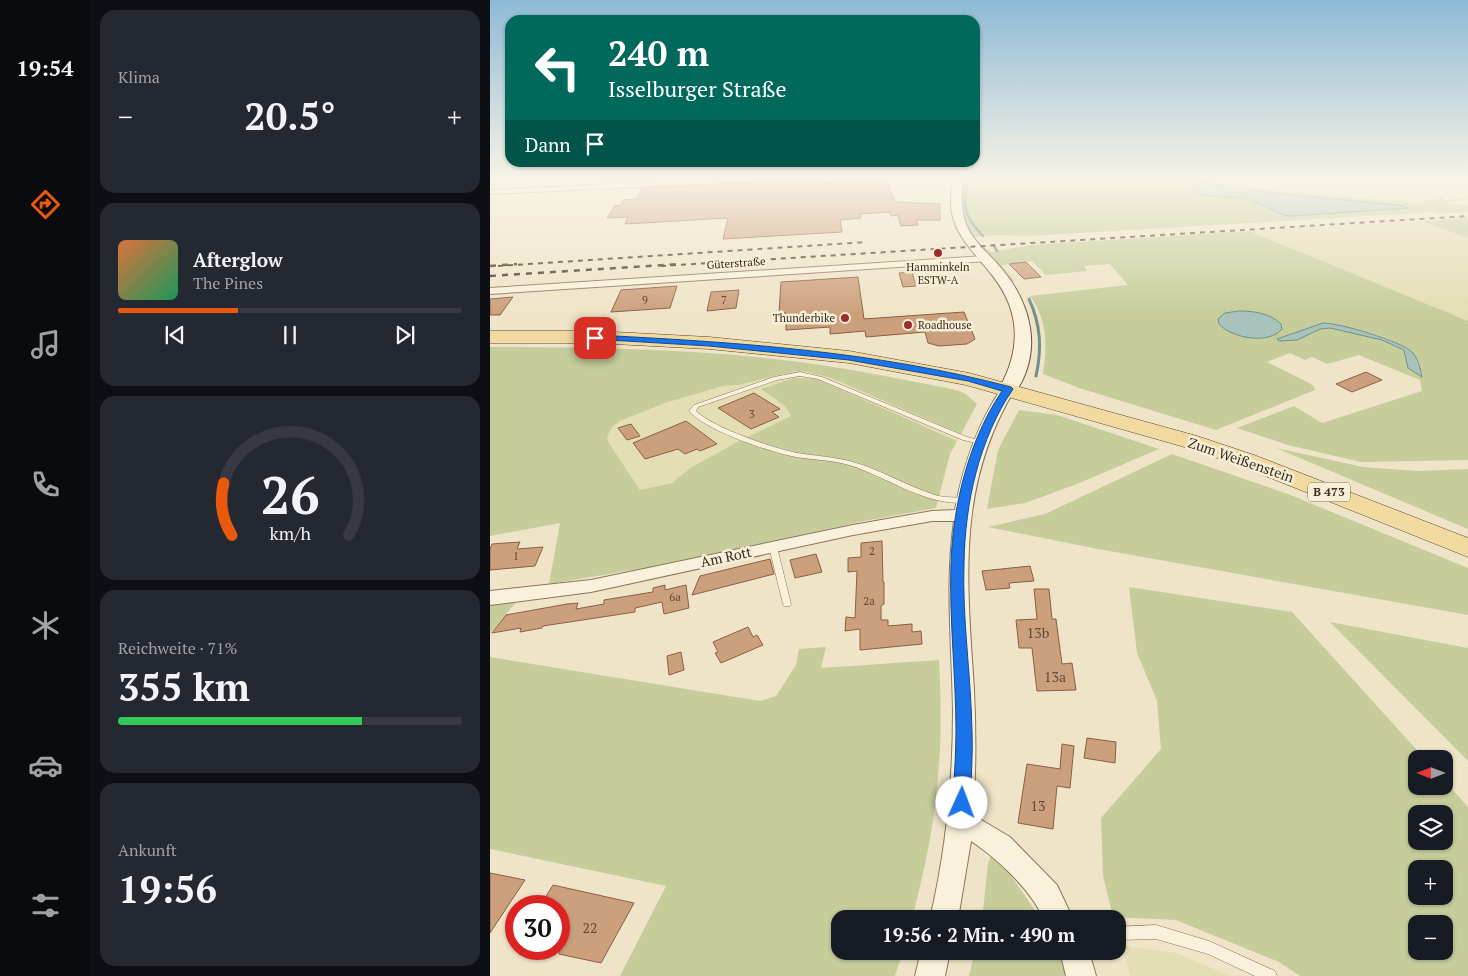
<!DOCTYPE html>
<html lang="de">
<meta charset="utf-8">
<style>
:root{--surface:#171b24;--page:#242831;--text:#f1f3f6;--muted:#9ea1a6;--line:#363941;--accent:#ea580c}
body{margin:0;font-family:"PT Serif",serif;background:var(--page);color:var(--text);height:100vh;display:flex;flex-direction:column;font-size:19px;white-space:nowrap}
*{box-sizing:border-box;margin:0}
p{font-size:16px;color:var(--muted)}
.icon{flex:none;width:28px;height:28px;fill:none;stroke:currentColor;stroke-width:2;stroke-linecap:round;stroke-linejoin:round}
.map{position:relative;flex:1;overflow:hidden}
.drawer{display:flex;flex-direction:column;gap:10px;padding:10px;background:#0d0f14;width:400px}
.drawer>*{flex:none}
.guide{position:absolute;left:15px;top:15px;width:475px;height:152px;border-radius:15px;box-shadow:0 1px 4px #0004;background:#00695c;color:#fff;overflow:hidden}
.needle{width:32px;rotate:270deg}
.fabs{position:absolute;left:918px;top:750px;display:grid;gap:10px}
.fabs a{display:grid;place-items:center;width:45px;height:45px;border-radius:10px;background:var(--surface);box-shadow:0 1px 4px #0004;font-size:25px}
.speed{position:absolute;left:15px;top:895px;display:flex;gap:10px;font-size:25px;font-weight:700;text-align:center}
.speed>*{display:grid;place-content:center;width:65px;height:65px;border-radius:50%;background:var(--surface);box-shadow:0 1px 4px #0004;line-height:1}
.speed .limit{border:8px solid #d22;background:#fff;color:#111}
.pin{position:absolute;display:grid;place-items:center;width:42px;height:42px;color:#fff;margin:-21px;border-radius:10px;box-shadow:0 2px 8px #0006}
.me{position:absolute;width:55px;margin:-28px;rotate:2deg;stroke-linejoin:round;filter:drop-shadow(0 0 4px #0008)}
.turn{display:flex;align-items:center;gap:18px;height:105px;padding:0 20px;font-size:22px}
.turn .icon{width:65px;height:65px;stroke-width:2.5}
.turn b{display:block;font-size:35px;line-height:42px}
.then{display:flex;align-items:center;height:48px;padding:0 20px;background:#0003;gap:10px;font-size:19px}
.big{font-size:38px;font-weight:700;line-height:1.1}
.drawer .card{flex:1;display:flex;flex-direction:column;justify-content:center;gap:8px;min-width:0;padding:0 18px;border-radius:15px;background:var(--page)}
.drawer .dial{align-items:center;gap:0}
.dial svg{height:130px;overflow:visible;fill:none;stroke:var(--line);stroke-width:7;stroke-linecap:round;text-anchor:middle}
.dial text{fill:var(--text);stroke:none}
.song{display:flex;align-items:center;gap:15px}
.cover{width:60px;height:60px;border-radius:8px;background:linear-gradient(135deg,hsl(20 70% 55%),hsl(150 70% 35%))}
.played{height:5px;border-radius:2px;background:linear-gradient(90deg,var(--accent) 35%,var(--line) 35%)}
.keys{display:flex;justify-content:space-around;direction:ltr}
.heat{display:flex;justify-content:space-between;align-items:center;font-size:28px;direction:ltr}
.charge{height:8px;border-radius:4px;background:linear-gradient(90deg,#34c759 71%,var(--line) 0)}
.trip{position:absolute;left:341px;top:910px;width:295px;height:50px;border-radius:15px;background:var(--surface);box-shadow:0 1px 4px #0004;font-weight:700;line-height:50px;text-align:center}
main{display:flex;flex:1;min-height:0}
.dock{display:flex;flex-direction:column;width:90px;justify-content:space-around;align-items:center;background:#090b0e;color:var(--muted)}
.dock .icon{width:35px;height:35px}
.dock .on{color:var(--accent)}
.dock b{font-size:22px;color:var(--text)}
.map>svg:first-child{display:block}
.farmland{fill:#e4deb5}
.green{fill:#c6cd9b;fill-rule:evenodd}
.water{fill:#a8c3bc;stroke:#6f918a}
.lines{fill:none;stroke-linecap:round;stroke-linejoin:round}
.stream-far1{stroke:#6f918a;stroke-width:2.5}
.stream{stroke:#6f918a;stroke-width:3}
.building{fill:#cda07d;stroke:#8a6042}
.lane-casing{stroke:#8b765c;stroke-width:1}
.street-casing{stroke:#8b765c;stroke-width:2}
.secondary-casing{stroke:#6d573f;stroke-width:2}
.primary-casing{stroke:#594430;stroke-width:1}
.lane{fill:#f9f1db;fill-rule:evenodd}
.street{fill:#f9f1db;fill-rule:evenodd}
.secondary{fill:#f9f1db;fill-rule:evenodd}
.primary{fill:#f1daa0;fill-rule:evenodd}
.rail-far1{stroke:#3b2e20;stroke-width:2;stroke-dasharray:5 5;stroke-linecap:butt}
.rail{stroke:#3b2e20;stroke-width:2.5;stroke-dasharray:6 6;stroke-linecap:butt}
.route{fill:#1a73e8;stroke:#114b97}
.poi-dot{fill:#9a2e2c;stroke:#f6eed7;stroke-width:2}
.labels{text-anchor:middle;stroke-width:5;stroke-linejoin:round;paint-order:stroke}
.far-street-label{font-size:11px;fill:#3b2e20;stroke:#f6eed7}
.far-poi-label{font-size:11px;fill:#3b2e20;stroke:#f6eed7}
.number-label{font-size:11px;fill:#604a37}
.shield{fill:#f6eed7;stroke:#736857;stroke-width:1}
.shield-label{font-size:12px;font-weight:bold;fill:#3b2e20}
.street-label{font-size:14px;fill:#3b2e20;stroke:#f6eed7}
.near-number-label{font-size:14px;fill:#604a37}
</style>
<main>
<nav class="dock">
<b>19:54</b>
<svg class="icon on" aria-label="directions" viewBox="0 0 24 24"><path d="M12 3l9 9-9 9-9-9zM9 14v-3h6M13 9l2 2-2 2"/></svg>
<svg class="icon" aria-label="music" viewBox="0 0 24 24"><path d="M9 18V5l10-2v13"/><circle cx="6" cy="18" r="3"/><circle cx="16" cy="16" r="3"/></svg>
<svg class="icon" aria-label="phone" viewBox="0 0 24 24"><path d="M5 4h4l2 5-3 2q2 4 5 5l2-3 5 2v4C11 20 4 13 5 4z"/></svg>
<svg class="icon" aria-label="climate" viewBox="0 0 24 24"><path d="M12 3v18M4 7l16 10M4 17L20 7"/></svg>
<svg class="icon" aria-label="car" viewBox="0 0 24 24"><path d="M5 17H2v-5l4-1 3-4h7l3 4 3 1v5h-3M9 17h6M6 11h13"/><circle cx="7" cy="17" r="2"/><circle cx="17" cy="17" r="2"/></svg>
<svg class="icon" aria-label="filters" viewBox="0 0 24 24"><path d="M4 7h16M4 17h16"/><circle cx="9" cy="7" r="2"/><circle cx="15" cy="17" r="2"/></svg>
</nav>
<section class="drawer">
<div class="card"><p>Klima</p>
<div class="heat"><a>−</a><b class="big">20.5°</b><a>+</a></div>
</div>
<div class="card">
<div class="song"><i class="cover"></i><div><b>Afterglow</b><p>The Pines</p></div></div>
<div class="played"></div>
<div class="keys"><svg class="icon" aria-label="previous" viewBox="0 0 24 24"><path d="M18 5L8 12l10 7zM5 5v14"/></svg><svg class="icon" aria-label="pause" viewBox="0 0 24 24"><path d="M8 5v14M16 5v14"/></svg><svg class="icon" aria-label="next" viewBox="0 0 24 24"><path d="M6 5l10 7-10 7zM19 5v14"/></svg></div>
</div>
<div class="card dial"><svg viewBox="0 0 100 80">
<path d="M14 69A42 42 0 1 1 86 69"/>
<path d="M14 69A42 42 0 0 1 9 37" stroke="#ea580c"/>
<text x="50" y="56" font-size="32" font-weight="700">26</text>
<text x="50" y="72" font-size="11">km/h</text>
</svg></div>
<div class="card"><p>Reichweite · 71%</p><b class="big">355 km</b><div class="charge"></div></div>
<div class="card"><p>Ankunft</p><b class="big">19:56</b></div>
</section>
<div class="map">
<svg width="978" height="976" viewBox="0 0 978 976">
<rect width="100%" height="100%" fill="#efe4c7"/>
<!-- farmland -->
<path class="farmland" d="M697,178H978V197L957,200L953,199L954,195L945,200L925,203L787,191Z
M931,221L978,238V321L759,231Z
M305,371L318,372L341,378L471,434L467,441L327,379L271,389L295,406L301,416L253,439L200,468L182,483L150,490L119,443L117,437L122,427L130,421L175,403L233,386L249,385Z
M633,946L686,953L741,976H640Z"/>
<!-- green -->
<path class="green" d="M475,178H697L787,191L925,203L945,200L955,194L953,199L957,200L978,197V200L955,203L978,206V212L944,214L945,212L539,236L506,235L485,237C468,223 470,197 475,178ZM713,183L789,194L908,205L918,207L803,216L794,215L758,199L708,195L706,185Z
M978,218V238L931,221Z
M759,231L978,321V460L871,462L798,445L747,428L804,406L832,423L932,391L930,380L869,355L837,364L822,357L815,360L800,353L777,362L823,385L825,390L726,430L589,388L553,374C557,345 558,321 540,296L638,285L620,264L594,266L597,271L556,275L542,261L511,265L525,281L522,282L490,247H494L501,252L541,245ZM745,311L768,313L785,319L783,335L759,337L735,330ZM833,323C859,327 911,336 927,358C930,363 931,372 932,377L918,368L914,350C897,341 854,326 835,328C820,330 803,346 787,339Z
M0,347C110,347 222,349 331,365C376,372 421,381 466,390L476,394L487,404L471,434L341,378L318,372L305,371L249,385L233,386L175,403L130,421L122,427L117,437L119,443L150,490L182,483L200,468L253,439L301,416L295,406L271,389L304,378L327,379L467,441L460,454L446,508L374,521L185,563L59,584L70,523L0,536Z
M529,410L567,415L669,449L587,484L535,503L497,509L508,450Z
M786,448L873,467L927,471L978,469V529Z
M682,454L798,494L978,568V615L608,549L498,527L555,514Z
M639,587L802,612L935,759H926V786H954V780L978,807V976H810L789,962L686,920L623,917L613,876L611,818L671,749L667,701L647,653ZM926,814H954V841H926ZM926,869H954V896H926ZM926,924H954V951H926Z
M26,602L0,634V605Z
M840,622L978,648V761Z
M336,647L331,668L449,660C451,698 452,737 448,775C445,823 434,872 422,919H350V951H413L405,976H130L176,886L0,849V657L270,701L286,696L306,665L309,649Z
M503,849L546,912L550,919H492L498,864Z
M485,951H569L574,959L579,976H479Z"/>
<!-- water -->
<path class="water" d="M713,183L789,194L908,205L919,208L803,216L794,215L758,199L708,195L702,192L706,185Z
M749,311C763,311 780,313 791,324L792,329C779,345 741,338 729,324L728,319L735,313Z
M833,323C850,323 911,341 922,352C929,360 930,368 932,377L918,368L914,350L892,340L840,328L830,329L807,340L789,341L787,339Z"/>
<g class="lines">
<!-- stream-far1 -->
<path class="stream-far1" d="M478,178C474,208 471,213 493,236
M504,246L507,251"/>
<!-- stream -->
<path class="stream" d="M539,299C551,325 552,349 546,376"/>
</g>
<!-- building -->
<path class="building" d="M384,178H396L405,202L450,204V220H426L428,225L411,226L408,215L401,216L400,212L370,214L371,218L350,220L352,232L233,239L238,218L135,224L138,217L117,218L125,206L131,205L134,200L147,199L152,188L298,181V182L333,181V183L384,180Z
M536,262L551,277L534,279L519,264Z
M422,272L426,286L413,287L409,273Z
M368,277L374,319L474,312L485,339L477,344L449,346L438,343L435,332L376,337L375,331L340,334V327L296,330V313H289L291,282Z
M187,286L180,308L121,312L131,290Z
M249,290L246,308L217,311L221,292Z
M23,297L10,315H0V299Z
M876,372L892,380L862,392L846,384Z
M264,393L290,409L282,412L289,417L261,429L228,408Z
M196,421L227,444L210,451L207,449L195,454L188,449L155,459L143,443Z
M141,424L150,436L137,440L128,428Z
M392,541L393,582H394V604L391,606V620H398V626L422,624V632L431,631L432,644L370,650V629L355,631L356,617L365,618L367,571L358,572V558L371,557V543Z
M30,542L27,549L53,547L45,566L0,570V549L2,544Z
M326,554L332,572L305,578L300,560Z
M280,559L284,574L202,595L210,576Z
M540,566L544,581L519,583L520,588L496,590L492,571Z
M175,585V590L196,585L199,608L174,614L172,602L145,608V612L53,626L52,628L30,632L31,628L2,633L16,615L77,604L88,603L86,609L114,604V600L163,592V588Z
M544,589H559L562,619H566L572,664L582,663L586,690L547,691L542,648H529L526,620L547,619Z
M258,627L263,637L267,635L273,645L231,663L225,653L228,652L223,642Z
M191,652L194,670L179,675L177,656Z
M597,738L626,742L625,763L594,758Z
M572,744L584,746L580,788L567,786L563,829L528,823L537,764L570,769Z
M0,873L35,880L0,933Z
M63,885L144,903L111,963L69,954V906H50Z"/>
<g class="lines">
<defs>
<path id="lane" d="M310,372L332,377L477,437L492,441L493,442L490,444L473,440L328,379L310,376L287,380L208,407L206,411C224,428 282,448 307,453C326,456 345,457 363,462C391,470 417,486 445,495C454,498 465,497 475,498H478L479,500L478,502C438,508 396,476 359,465C342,460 324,460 306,457C280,452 216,431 199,411L204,405L284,377Z
M283,544L287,547L301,604L300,606H294L293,604L279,547Z
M666,925L719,941L785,971L787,976H765L718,954L666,939L628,940V927Z"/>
<path id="street" d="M247,178H292L288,180L0,194V190Z
M495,256L499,257V261L0,294V288Z
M518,385L525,389C466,486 477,581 484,689C486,731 486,773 483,815L520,837L567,885L583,919H554C540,889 508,859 481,841L468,919H440C456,850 463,781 463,711C462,647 455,584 464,521H442L363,535L101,592L0,605V591L101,580L363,525L442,511L465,510C473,465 487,424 513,386Z
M431,951H460L455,976H425Z
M570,951H599L606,976H576Z"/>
<path id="secondary" d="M464,178H474C471,193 471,209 476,224C483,242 500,254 512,269C542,305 553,352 525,393L518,395L511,393L509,389C531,350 531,311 502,275C476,242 452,225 464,178Z"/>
<path id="primary" d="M0,331H105L219,337L359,351L479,373L707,436L764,455L978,538V557L748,465L691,446L476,385L359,363L219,349L105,343H0Z"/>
</defs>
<!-- lane casing -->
<use href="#lane" class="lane-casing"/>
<!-- street casing -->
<use href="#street" class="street-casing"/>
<!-- secondary casing -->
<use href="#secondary" class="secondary-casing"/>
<!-- primary casing -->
<use href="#primary" class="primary-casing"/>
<!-- lane -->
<use href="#lane" class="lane"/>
<!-- street -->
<use href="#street" class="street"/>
<!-- secondary -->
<use href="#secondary" class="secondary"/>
<!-- primary -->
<use href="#primary" class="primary"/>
<!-- rail-far1 -->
<path class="rail-far1" d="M8,266L377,242
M171,266L978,216"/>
<!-- rail -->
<path class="rail" d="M0,266L27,264
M0,276L191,264"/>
</g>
<!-- sky -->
<linearGradient id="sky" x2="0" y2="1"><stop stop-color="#8ebad6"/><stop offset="0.57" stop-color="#f8f3e6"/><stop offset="1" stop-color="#f8f3e6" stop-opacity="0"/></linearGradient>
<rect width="978" height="314" fill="url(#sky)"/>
<!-- route -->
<path class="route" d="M105,335C245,342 385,351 521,387L523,389C489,439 475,503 474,563C472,618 481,675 482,731C483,755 481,779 480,803L478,809L472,811L466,809L463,803C464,779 466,755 466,731C466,675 459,619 461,563C463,504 479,440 512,391L478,381L359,360L219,346L102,339L101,338Z"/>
<!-- markers -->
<g class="poi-dot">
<circle cx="448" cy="253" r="5"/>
<circle cx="355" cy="318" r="5"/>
<circle cx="418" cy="325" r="5"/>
</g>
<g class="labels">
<!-- far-street labels -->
<g class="far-street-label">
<text transform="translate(246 263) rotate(-4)" y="4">Güterstraße</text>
</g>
<!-- far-poi labels -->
<g class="far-poi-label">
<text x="448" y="271">Hamminkeln<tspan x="448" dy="13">ESTW-A</tspan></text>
<text x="345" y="322" text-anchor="end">Thunderbike</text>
<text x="428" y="329" text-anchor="start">Roadhouse</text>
</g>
<!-- number labels -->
<g class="number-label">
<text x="155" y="304">9</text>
<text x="234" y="304">7</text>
<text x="262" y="418">3</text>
<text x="382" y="555">2</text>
<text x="26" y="560">1</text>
<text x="185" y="601">6a</text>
<text x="379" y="605">2a</text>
</g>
<!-- shield labels -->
<rect class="shield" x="818" y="482.5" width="42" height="19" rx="4"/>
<g class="shield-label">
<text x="839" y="496">B 473</text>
</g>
<!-- street labels -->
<g class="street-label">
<text transform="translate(751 460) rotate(19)" y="5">Zum Weißenstein</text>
<text transform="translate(236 557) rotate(-12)" y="5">Am Rott</text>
</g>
<!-- near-number labels -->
<g class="near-number-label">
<text x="548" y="638">13b</text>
<text x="565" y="682">13a</text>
<text x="548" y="811">13</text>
<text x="100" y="933">22</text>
</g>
</g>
</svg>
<div class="fabs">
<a><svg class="needle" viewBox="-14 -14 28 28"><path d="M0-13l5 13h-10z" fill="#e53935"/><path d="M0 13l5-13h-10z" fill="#9ea1a6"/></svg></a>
<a><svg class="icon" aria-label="layers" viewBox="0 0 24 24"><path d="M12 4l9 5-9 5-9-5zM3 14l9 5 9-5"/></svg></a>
<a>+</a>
<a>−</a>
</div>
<div class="speed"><div class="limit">30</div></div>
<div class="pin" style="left:105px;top:338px;background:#d93025"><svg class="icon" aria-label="arrive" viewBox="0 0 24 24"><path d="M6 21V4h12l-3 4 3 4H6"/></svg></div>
<svg class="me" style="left:472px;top:803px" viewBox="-20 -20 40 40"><circle r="19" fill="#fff"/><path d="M0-13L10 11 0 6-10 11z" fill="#1a73e8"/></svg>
<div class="trip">19:56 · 2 Min. · 490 m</div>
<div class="guide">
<div class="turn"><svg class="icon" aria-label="left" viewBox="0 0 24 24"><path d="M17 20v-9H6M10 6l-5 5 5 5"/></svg><div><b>240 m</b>Isselburger Straße</div></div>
<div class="then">Dann<svg class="icon" aria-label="arrive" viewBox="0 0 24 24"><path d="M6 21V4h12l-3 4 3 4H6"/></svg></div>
</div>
</div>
</main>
